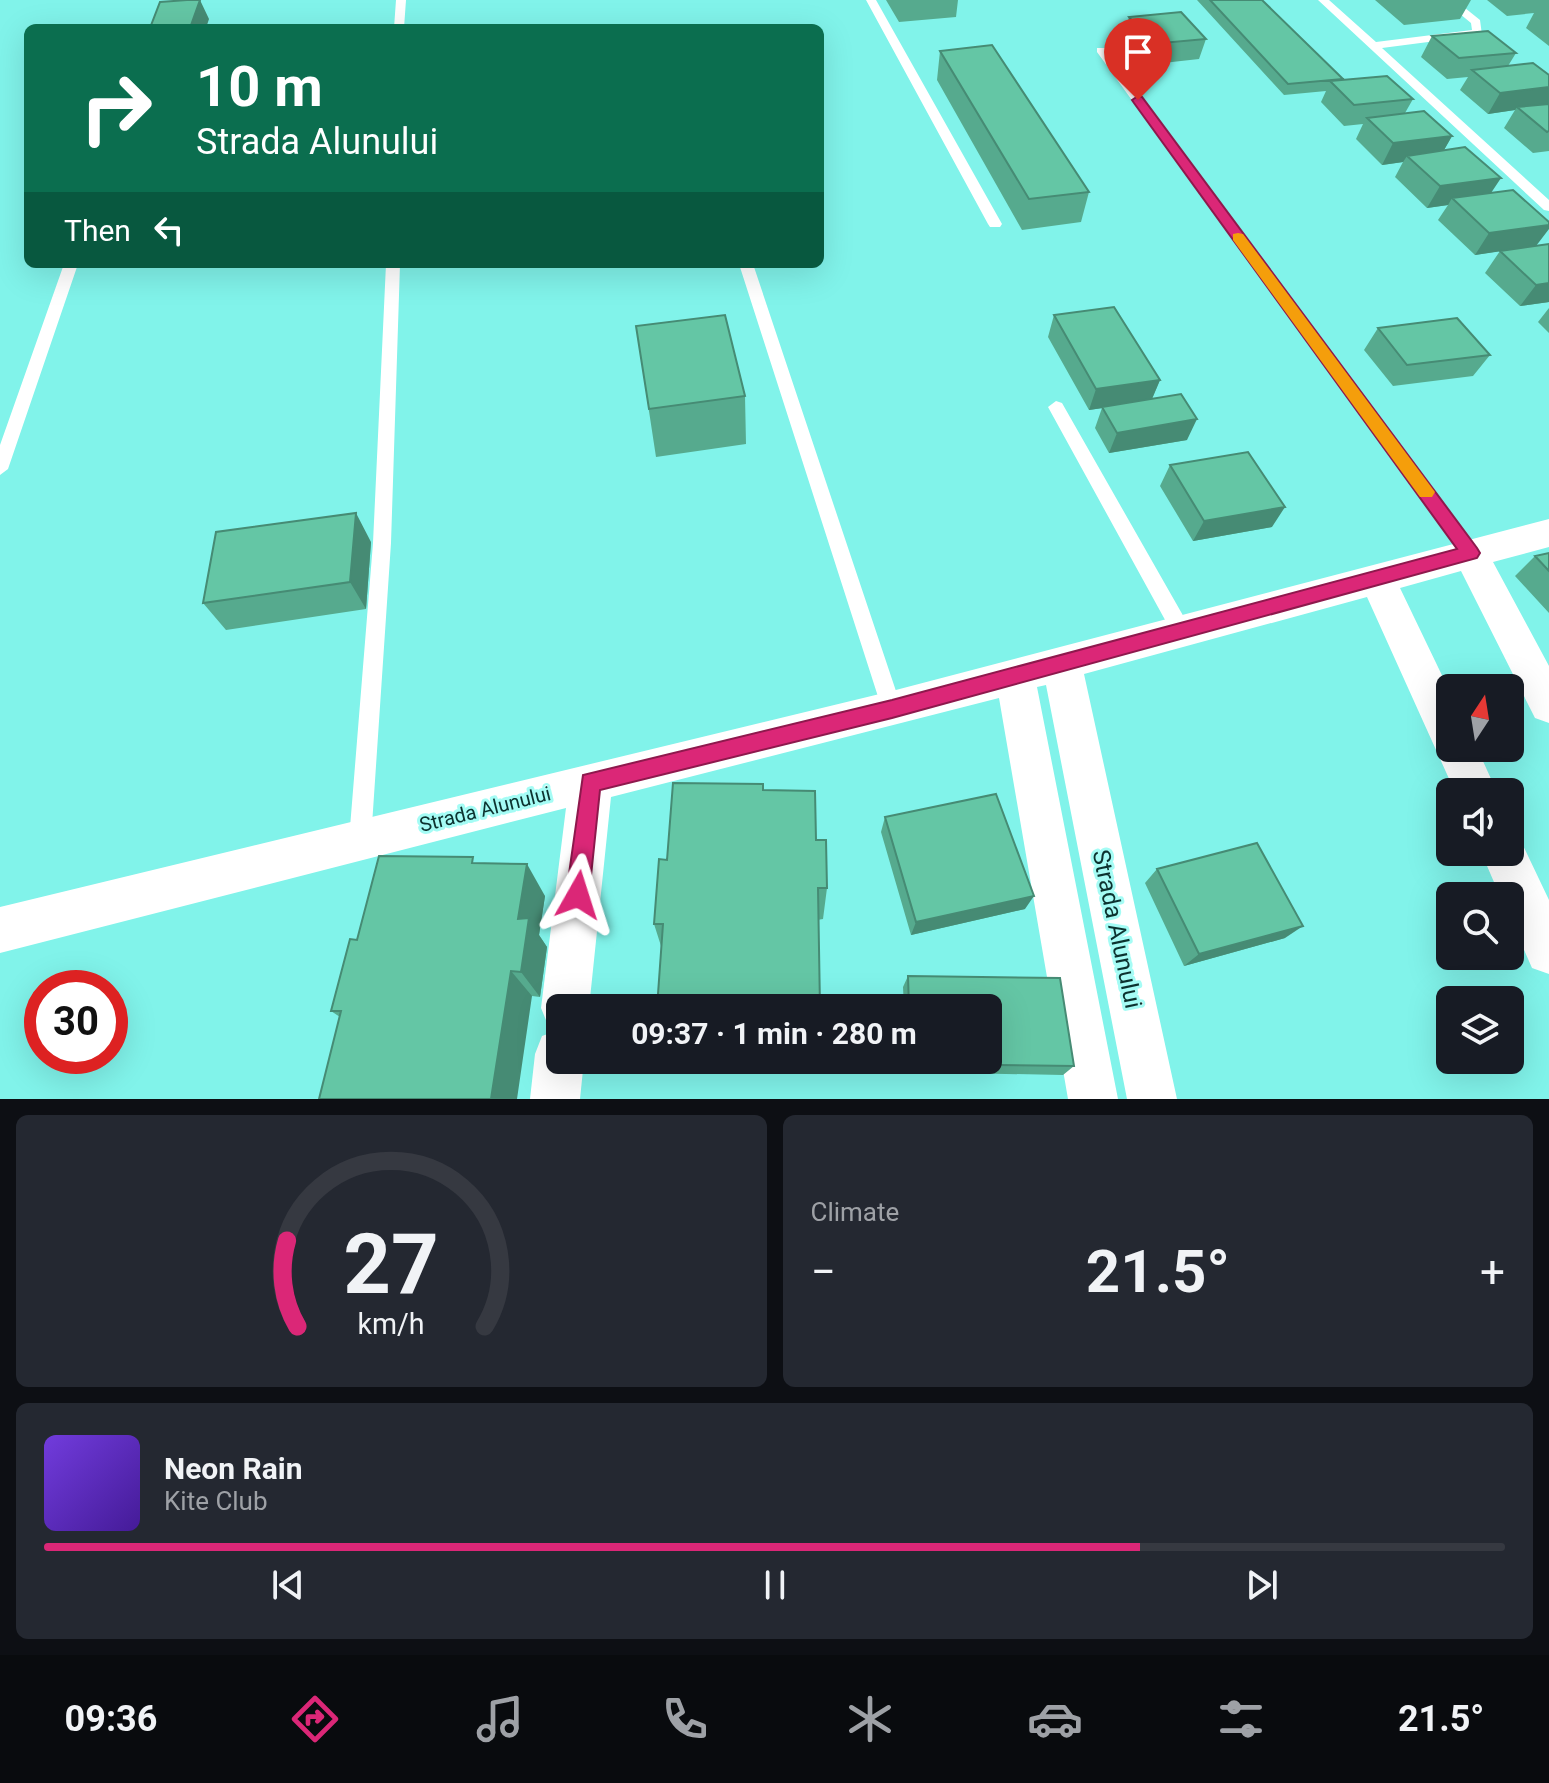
<!DOCTYPE html>
<meta charset="utf-8">
<style>
:root{--surface:#171b24;--page:#242831;--text:#f1f3f6;--muted:#9ea1a6;--line:#363941;--accent:#db2777}
body{margin:0;font-family:Roboto,sans-serif;background:var(--page);color:var(--text);height:100vh;display:flex;flex-direction:column;font-size:30px;white-space:nowrap}
*{box-sizing:border-box;margin:0}
p{font-size:26px;color:var(--muted)}
.icon{flex:none;width:44px;height:44px;fill:none;stroke:currentColor;stroke-width:2;stroke-linecap:round;stroke-linejoin:round}
.map{position:relative;height:1099px;overflow:hidden}
.drawer{display:flex;flex-direction:column;gap:16px;padding:16px;background:#0d0f14;flex:1}
.drawer>*{flex:none}
.banner{position:absolute;left:24px;top:24px;width:800px;height:244px;border-radius:12px;box-shadow:0 8px 32px #0002;background:#0b6e4f;color:#fff;overflow:hidden}
.needle{width:52px;rotate:12deg}
.controls{position:absolute;left:1436px;top:674px;display:grid;gap:16px}
.controls a{display:grid;place-items:center;width:88px;height:88px;border-radius:12px;background:var(--surface);box-shadow:0 8px 32px #0002;font-size:40px}
.speed{position:absolute;left:24px;top:970px;display:flex;gap:16px;font-size:40px;font-weight:700;text-align:center}
.speed>*{display:grid;place-content:center;width:104px;height:104px;border-radius:50%;background:var(--surface);box-shadow:0 8px 32px #0002;line-height:1}
.speed .limit{border:12px solid #d22;background:#fff;color:#111}
.pin{position:absolute;display:grid;place-items:center;width:68px;height:68px;color:#fff;margin:-82px -34px;border-radius:50% 50% 50% 0;rotate:-45deg;box-shadow:0 0 8px #0007}
.pin .icon{rotate:45deg}
.me{position:absolute;width:88px;margin:-44px;rotate:6deg;stroke-linejoin:round;filter:drop-shadow(0 0 6px #0008)}
.turn{display:flex;align-items:center;gap:28px;height:168px;padding:0 40px;font-size:36px}
.turn .icon{width:104px;height:104px;stroke-width:2.5}
.turn b{display:block;font-size:56px;line-height:68px}
.then{display:flex;align-items:center;height:76px;padding:0 40px;background:#0003;gap:16px;font-size:30px}
.big{font-size:60px;font-weight:700;line-height:1.1}
.drawer .card{flex:1;display:flex;flex-direction:column;justify-content:center;gap:12px;min-width:0;padding:0 28px;border-radius:12px;background:var(--page)}
.drawer .dial{align-items:center;gap:0}
.dial svg{height:208px;overflow:visible;fill:none;stroke:var(--line);stroke-width:7;stroke-linecap:round;text-anchor:middle}
.dial text{fill:var(--text);stroke:none}
.song{display:flex;align-items:center;gap:24px}
.cover{width:96px;height:96px;border-radius:12px;background:linear-gradient(135deg,hsl(260 70% 55%),hsl(260 70% 35%))}
.played{height:8px;border-radius:4px;background:linear-gradient(90deg,var(--accent) 75%,var(--line) 75%)}
.keys{display:flex;justify-content:space-around;direction:ltr}
.heat{display:flex;justify-content:space-between;align-items:center;font-size:44px;direction:ltr}
.drawer .tiles{flex:1;display:grid;gap:16px;grid-template-columns:1fr 1fr}
.card:last-child{grid-column:span 2}
.trip{position:absolute;left:546px;top:994px;width:456px;height:80px;border-radius:12px;background:var(--surface);box-shadow:0 8px 32px #0002;font-weight:700;line-height:80px;text-align:center}
.dock{display:flex;height:128px;justify-content:space-around;align-items:center;background:#090b0e;color:var(--muted)}
.dock .icon{width:56px;height:56px}
.dock .on{color:var(--accent)}
.dock b{font-size:36px;color:var(--text)}
.map>svg:first-child{display:block}
.lines{fill:none;stroke-linecap:round;stroke-linejoin:round}
.service{fill:#fff;fill-rule:evenodd}
.minor{fill:#fff;fill-rule:evenodd}
.wall{fill:#56aa8e}
.shaded-wall{fill:#468b74}
.building{fill:#64c6a5;stroke:#468b74;stroke-width:2}
.route{fill:#db2777;stroke:#8e194d;stroke-width:2}
.slow{fill:#f59e0b}
.labels{text-anchor:middle;stroke-width:6;stroke-linejoin:round;paint-order:stroke}
.street-label{font-size:20px;fill:#0c322f;stroke:#a5fcf5}
.near-street-label{font-size:24px;fill:#0c322f;stroke:#a5fcf5}
</style>
<div class="map">
<svg width="1549" height="1099" viewBox="0 0 1549 1099">
<rect width="100%" height="100%" fill="#81f3ea"/>
<g class="lines">
<!-- service -->
<path class="service" d="M396,0H406L404,28H394Z
M866,0H876L1002,224L1000,227H990L988,224Z
M1318,0H1329L1376,42L1472,30L1471,23L1443,0H1455L1480,20L1482,35L1382,48L1549,200V211L1544,210Z
M1097,48H1105L1476,548L1479,553L1476,558H1464L1097,52Z
M64,264H78L8,469L0,475V445Z
M386,264H400L391,543L371,840L368,848L360,851L352,848L349,840L373,543Z
M739,264H753L902,709L899,715L892,718L885,715L882,709Z
M1056,401L1062,403L1189,626L1192,632L1189,638L1182,640L1175,638L1048,407Z"/>
<!-- minor -->
<path class="minor" d="M1549,519V547L1493,562L1549,666V723L1535,718L1461,571L1400,588L1450,692V748H1477L1497,792H1455L1367,597L1084,674L1177,1099H1127L1046,685L1037,687L1118,1099H1068L999,698L611,797L589,1008H560V1060H584L580,1099H530L535,1054L542,1036L559,1030L548,1025L541,1008L566,808L0,953V907L892,691Z
M1510,833L1519,837L1549,900V974L1532,968L1510,918V896H1500L1481,852H1510Z"/>
</g>
<!-- wall -->
<path class="wall" d="M886,0H958L956,17L899,22Z
M1197,0H1262L1342,80L1413,99L1405,113L1452,136L1444,150L1491,193L1537,246L1549,302L1520,306L1485,273L1500,251L1475,255L1438,220L1448,205L1427,208L1395,177L1403,162L1382,165L1356,139L1363,124L1344,126L1321,102L1326,91L1284,95Z
M1375,0H1471L1460,19L1404,25Z
M1487,0H1549V46L1526,28L1534,13L1507,16Z
M1129,17L1206,39L1199,59L1145,65L1124,37Z
M1432,36L1516,53L1508,66L1549,75V151L1533,153L1504,128L1515,110L1488,114L1460,90L1468,77L1447,79L1421,57Z
M940,51L1089,192L1081,222L1022,230L937,80Z
M1549,308V333L1538,322Z
M1054,315L1160,380L1152,399L1187,440L1109,453L1095,428L1102,408L1089,410L1048,337Z
M636,326L745,396L746,444L656,457Z
M1378,328L1490,355L1473,376L1393,386L1364,350Z
M1170,465L1272,527L1193,541L1160,486Z
M371,542L366,609L226,630L203,603Z
M1549,553V613L1515,576L1535,556Z
M764,790L816,840L827,888L823,919L661,946L654,924L667,860Z
M885,817L1025,909L911,935L881,832Z
M478,864L545,896L539,935L547,947L540,997L532,996L340,1017L331,1011L357,940Z
M1157,869L1285,938L1184,966L1145,883Z
M908,976L1060,978L1074,1066L1063,1075L908,1072L907,1060H988V1008H904L903,987Z"/>
<!-- shaded-wall -->
<path class="shaded-wall" d="M200,0L209,19L206,28H190Z
M1549,87V106L1517,107L1515,110L1488,114L1500,93Z
M1452,136L1440,157L1407,156L1403,162L1382,165L1393,143Z
M1501,178L1487,199L1452,198L1448,205L1427,208L1440,186Z
M1549,225V229L1536,246L1475,255L1489,233Z
M1549,283V302L1520,306L1536,285Z
M1160,380L1151,401L1089,410L1096,389Z
M1197,419L1187,440L1109,453L1117,433Z
M1285,507L1272,527L1193,541L1204,521Z
M356,513L371,542L366,609L350,582Z
M527,864L545,896L539,935L547,947L540,997L521,972L518,919Z
M1034,896L1025,909L911,935L916,922Z
M1303,926L1285,938L1184,966L1199,954Z
M511,971L532,996L517,1099H491Z"/>
<!-- building -->
<path class="building" d="M187,0H200L190,28H150L160,2Z
M1210,0H1262L1343,79L1288,84Z
M1181,12L1206,39L1151,44L1129,17Z
M1488,31L1516,53L1459,58L1432,36Z
M992,45L1089,192L1029,199L940,51Z
M1533,63L1549,75V87L1500,93L1472,70Z
M1387,76L1413,99L1354,105L1330,81Z
M1549,104V131L1547,132L1517,107Z
M1424,111L1452,136L1393,143L1367,118Z
M1465,147L1501,178L1440,186L1407,156Z
M1513,190L1549,222V225L1489,233L1452,198Z
M1549,244V283L1536,285L1500,251Z
M1114,307L1160,380L1096,389L1054,315Z
M725,315L745,396L649,409L636,326Z
M1457,318L1490,355L1407,365L1378,328Z
M1181,394L1197,419L1117,433L1102,407Z
M1248,452L1285,507L1204,521L1170,465Z
M356,513L350,582L203,603L216,532Z
M1549,553V571L1535,556Z
M673,783L763,784V790L815,791L816,840H826L827,888H818L820,1008H657L663,924H654L659,859L667,860Z
M996,794L1034,896L916,922L885,817Z
M1257,843L1303,926L1199,954L1157,869Z
M379,856L473,857L472,863L527,864L518,919L529,918L521,972L511,971L491,1099H319L341,1011H331L350,939L357,940Z
M908,976L1060,978L1074,1066L913,1064L912,1060H988V1008H909Z"/>
<!-- route -->
<path class="route" d="M1138,96L1142,97L1477,548L1480,553L1477,558L892,718L600,790L589,895L586,903L578,907L570,903L566,895L583,775L892,700L1457,549L1134,103L1132,100Z"/>
<!-- slow -->
<path class="slow" d="M1238,233L1243,234L1432,488L1435,492L1432,497H1420L1233,240V234Z"/>
<g class="labels">
<!-- street labels -->
<g class="street-label">
<text transform="translate(485 809) rotate(-14)" y="7">Strada Alunului</text>
</g>
<!-- near-street labels -->
<g class="near-street-label">
<text transform="translate(1117 929) rotate(78)" y="8">Strada Alunului</text>
</g>
</g>
</svg>
<div class="controls">
<a><svg class="needle" viewBox="-14 -14 28 28"><path d="M0-13l5 13h-10z" fill="#e53935"/><path d="M0 13l5-13h-10z" fill="#9ea1a6"/></svg></a>
<a><svg class="icon" aria-label="sound" viewBox="0 0 24 24"><path d="M4 9h4l5-4v14l-5-4H4zM17 9q2 3 0 6"/></svg></a>
<a><svg class="icon" aria-label="search" viewBox="0 0 24 24"><circle cx="10" cy="10" r="6"/><path d="M15 15l6 6"/></svg></a>
<a><svg class="icon" aria-label="layers" viewBox="0 0 24 24"><path d="M12 4l9 5-9 5-9-5zM3 14l9 5 9-5"/></svg></a>
</div>
<div class="speed"><div class="limit">30</div></div>
<div class="pin" style="left:1138px;top:100px;background:#d93025"><svg class="icon" aria-label="arrive" viewBox="0 0 24 24"><path d="M6 21V4h12l-3 4 3 4H6"/></svg></div>
<svg class="me" style="left:578px;top:895px" viewBox="-20 -20 40 40"><path d="M0-17L14 15 0 8-14 15z" fill="#db2777" stroke="#fff" stroke-width="4"/></svg>
<div class="trip">09:37 · 1 min · 280 m</div>
<div class="banner">
<div class="turn"><svg class="icon" aria-label="right" viewBox="0 0 24 24"><path d="M7 20v-9h11M14 6l5 5-5 5"/></svg><div><b>10 m</b>Strada Alunului</div></div>
<div class="then">Then<svg class="icon" aria-label="left" viewBox="0 0 24 24"><path d="M17 20v-9H6M10 6l-5 5 5 5"/></svg></div>
</div>
</div>
<section class="drawer">
<div class="tiles">
<div class="card dial"><svg viewBox="0 0 100 80">
<path d="M14 69A42 42 0 1 1 86 69"/>
<path d="M14 69A42 42 0 0 1 10 36" stroke="#db2777"/>
<text x="50" y="56" font-size="32" font-weight="700">27</text>
<text x="50" y="72" font-size="11">km/h</text>
</svg></div>
<div class="card"><p>Climate</p>
<div class="heat"><a>−</a><b class="big">21.5°</b><a>+</a></div>
</div>
<div class="card">
<div class="song"><i class="cover"></i><div><b>Neon Rain</b><p>Kite Club</p></div></div>
<div class="played"></div>
<div class="keys"><svg class="icon" aria-label="previous" viewBox="0 0 24 24"><path d="M18 5L8 12l10 7zM5 5v14"/></svg><svg class="icon" aria-label="pause" viewBox="0 0 24 24"><path d="M8 5v14M16 5v14"/></svg><svg class="icon" aria-label="next" viewBox="0 0 24 24"><path d="M6 5l10 7-10 7zM19 5v14"/></svg></div>
</div>
</div>
</section>
<nav class="dock">
<b>09:36</b>
<svg class="icon on" aria-label="directions" viewBox="0 0 24 24"><path d="M12 3l9 9-9 9-9-9zM9 14v-3h6M13 9l2 2-2 2"/></svg>
<svg class="icon" aria-label="music" viewBox="0 0 24 24"><path d="M9 18V5l10-2v13"/><circle cx="6" cy="18" r="3"/><circle cx="16" cy="16" r="3"/></svg>
<svg class="icon" aria-label="phone" viewBox="0 0 24 24"><path d="M5 4h4l2 5-3 2q2 4 5 5l2-3 5 2v4C11 20 4 13 5 4z"/></svg>
<svg class="icon" aria-label="climate" viewBox="0 0 24 24"><path d="M12 3v18M4 7l16 10M4 17L20 7"/></svg>
<svg class="icon" aria-label="car" viewBox="0 0 24 24"><path d="M5 17H2v-5l4-1 3-4h7l3 4 3 1v5h-3M9 17h6M6 11h13"/><circle cx="7" cy="17" r="2"/><circle cx="17" cy="17" r="2"/></svg>
<svg class="icon" aria-label="filters" viewBox="0 0 24 24"><path d="M4 7h16M4 17h16"/><circle cx="9" cy="7" r="2"/><circle cx="15" cy="17" r="2"/></svg>
<b>21.5°</b>
</nav>
